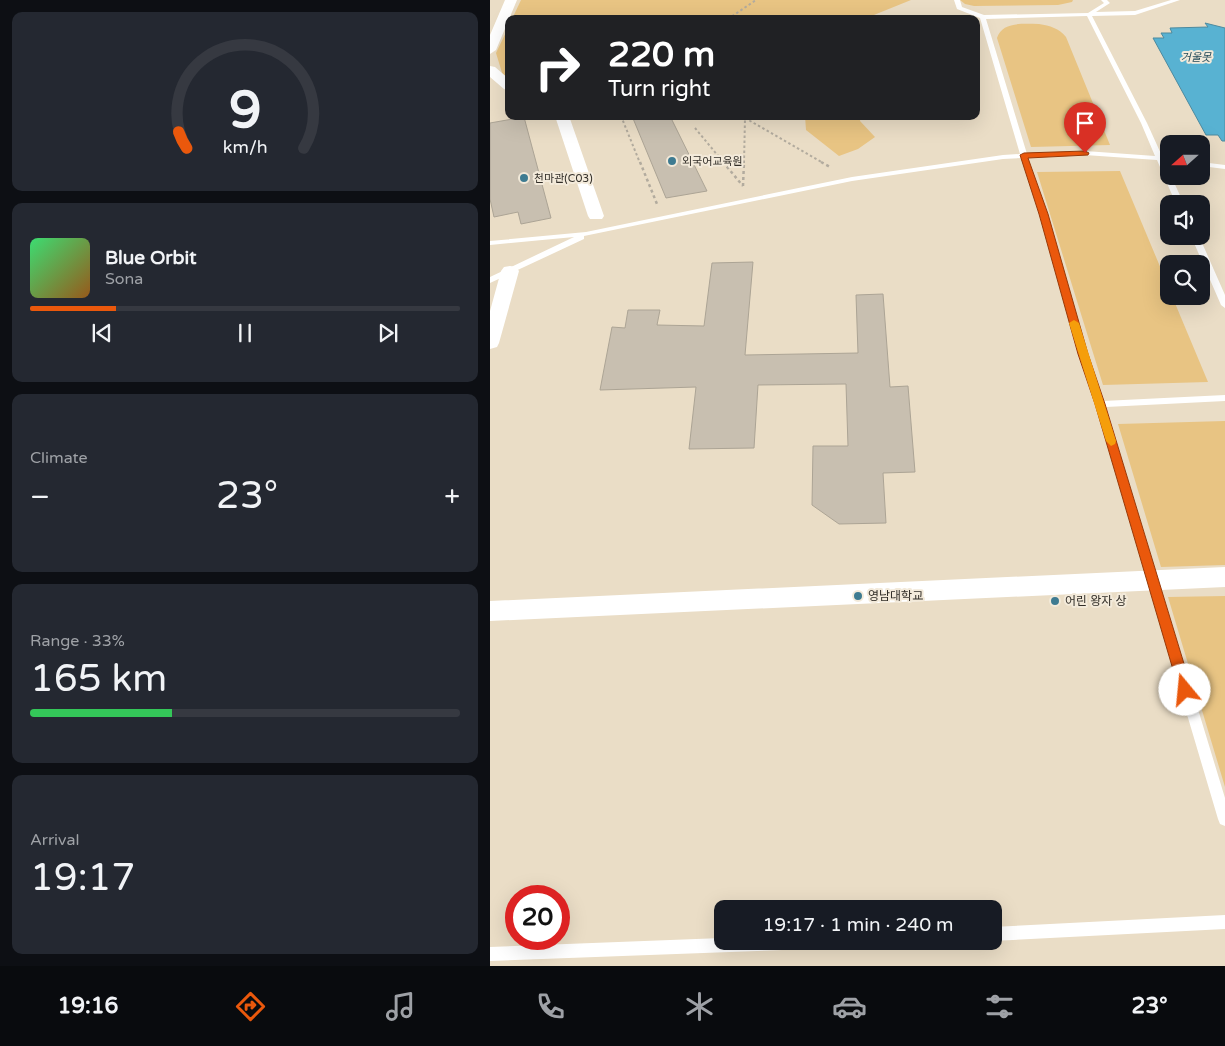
<!DOCTYPE html>
<meta charset="utf-8">
<style>
:root{--surface:#171b24;--page:#242831;--text:#f1f3f6;--muted:#9ea1a6;--line:#363941;--accent:#ea580c}
body{margin:0;font-family:"Varela Round","Noto Sans KR",sans-serif;background:var(--page);color:var(--text);height:100vh;display:flex;flex-direction:column;font-size:19px;white-space:nowrap}
*{box-sizing:border-box;margin:0}
p{font-size:16px;color:var(--muted)}
.icon{flex:none;width:28px;height:28px;fill:none;stroke:currentColor;stroke-width:2;stroke-linecap:round;stroke-linejoin:round}
.map{position:relative;flex:1;overflow:hidden}
.drawer{display:flex;flex-direction:column;gap:12px;padding:12px;background:#0d0f14;width:490px}
.drawer>*{flex:none}
.hud{position:absolute;left:15px;top:15px;width:475px;height:105px;border-radius:10px;box-shadow:0 5px 20px #0002;background:#202124;color:#fff;overflow:hidden}
.needle{width:32px;rotate:249deg}
.controls{position:absolute;left:670px;top:135px;display:grid;gap:10px}
.controls a{display:grid;place-items:center;width:50px;height:50px;border-radius:10px;background:var(--surface);box-shadow:0 5px 20px #0002;font-size:25px}
.speed{position:absolute;left:15px;top:885px;display:flex;gap:10px;font-size:25px;font-weight:700;text-align:center}
.speed>*{display:grid;place-content:center;width:65px;height:65px;border-radius:50%;background:var(--surface);box-shadow:0 5px 20px #0002;line-height:1}
.speed .limit{border:8px solid #d22;background:#fff;color:#111}
.pin{position:absolute;display:grid;place-items:center;width:42px;height:42px;color:#fff;margin:-51px -21px;border-radius:50% 50% 50% 0;rotate:-45deg;box-shadow:0 0 5px #0007}
.pin .icon{rotate:45deg}
.me{position:absolute;width:55px;margin:-28px;rotate:343deg;stroke-linejoin:round;filter:drop-shadow(0 0 4px #0008)}
.turn{display:flex;align-items:center;gap:18px;height:105px;padding:0 20px;font-size:22px}
.turn .icon{width:65px;height:65px;stroke-width:2.5}
.turn b{display:block;font-size:35px;line-height:42px}
.big{font-size:38px;font-weight:600;line-height:1.1}
.drawer .card{flex:1;display:flex;flex-direction:column;justify-content:center;gap:8px;min-width:0;padding:0 18px;border-radius:10px;background:var(--page)}
.drawer .dial{align-items:center;gap:0}
.dial svg{height:130px;overflow:visible;fill:none;stroke:var(--line);stroke-width:7;stroke-linecap:round;text-anchor:middle}
.dial text{fill:var(--text);stroke:none}
.song{display:flex;align-items:center;gap:15px}
.cover{width:60px;height:60px;border-radius:8px;background:linear-gradient(135deg,hsl(140 70% 55%),hsl(30 70% 35%))}
.played{height:5px;border-radius:2px;background:linear-gradient(90deg,var(--accent) 20%,var(--line) 20%)}
.keys{display:flex;justify-content:space-around;direction:ltr}
.heat{display:flex;justify-content:space-between;align-items:center;font-size:28px;direction:ltr}
.charge{height:8px;border-radius:4px;background:linear-gradient(90deg,#34c759 33%,var(--line) 0)}
.trip{position:absolute;left:224px;top:900px;width:288px;height:50px;border-radius:10px;background:var(--surface);box-shadow:0 5px 20px #0002;font-weight:600;line-height:50px;text-align:center}
.tab-bar{display:flex;height:80px;justify-content:space-around;align-items:center;background:#090b0e;color:var(--muted)}
.tab-bar .icon{width:35px;height:35px}
.tab-bar .on{color:var(--accent)}
.tab-bar b{font-size:22px;color:var(--text)}
main{display:flex;flex:1;min-height:0}
.map>svg:first-child{display:block}
.built{fill:#eaddc6;fill-rule:evenodd}
.green{fill:#e8c483}
.water{fill:#58b2d2;stroke:#4d8a9f}
.building{fill:#c8bfb0;stroke:#aca495}
.lines{fill:none;stroke-linecap:round;stroke-linejoin:round}
.path-far1{stroke:#b2ab9e;stroke-width:2;stroke-dasharray:2.5 2.5;stroke-linecap:butt}
.path{stroke:#b2ab9e;stroke-width:2.5;stroke-dasharray:3 3;stroke-linecap:butt}
.lane{fill:#fff;fill-rule:evenodd}
.street{fill:#fff;fill-rule:evenodd}
.route{fill:#ea580c;stroke:#983908}
.slow{fill:#f59e0b}
.poi-dot{fill:#3e7b91;stroke:#f3eada;stroke-width:2}
.labels{text-anchor:middle;stroke-width:4;stroke-linejoin:round;paint-order:stroke}
.far-water-label{font-size:11px;font-style:italic;fill:#234a59;stroke:#f3eada}
.far-poi-label{font-size:11px;fill:#322e28;stroke:#f3eada;text-anchor:start}
.poi-label{font-size:12px;fill:#322e28;stroke:#f3eada;text-anchor:start}
</style>
<main>
<section class="drawer">
<div class="card dial"><svg viewBox="0 0 100 80">
<path d="M14 69A42 42 0 1 1 86 69"/>
<path d="M14 69A42 42 0 0 1 9 59" stroke="#ea580c"/>
<text x="50" y="56" font-size="32" font-weight="700">9</text>
<text x="50" y="72" font-size="11">km/h</text>
</svg></div>
<div class="card">
<div class="song"><i class="cover"></i><div><b>Blue Orbit</b><p>Sona</p></div></div>
<div class="played"></div>
<div class="keys"><svg class="icon" aria-label="previous" viewBox="0 0 24 24"><path d="M18 5L8 12l10 7zM5 5v14"/></svg><svg class="icon" aria-label="pause" viewBox="0 0 24 24"><path d="M8 5v14M16 5v14"/></svg><svg class="icon" aria-label="next" viewBox="0 0 24 24"><path d="M6 5l10 7-10 7zM19 5v14"/></svg></div>
</div>
<div class="card"><p>Climate</p>
<div class="heat"><a>−</a><b class="big">23°</b><a>+</a></div>
</div>
<div class="card"><p>Range · 33%</p><b class="big">165 km</b><div class="charge"></div></div>
<div class="card"><p>Arrival</p><b class="big">19:17</b></div>
</section>
<div class="map">
<svg width="735" height="966" viewBox="0 0 735 966">
<rect width="100%" height="100%" fill="#f3eada"/>
<!-- built -->
<path class="built" d="M0,0H735V966H0ZM19,19H486V116H19ZM679,144H711V176H679ZM679,204H711V236H679ZM679,264H711V296H679ZM26,896H69V939H26ZM232,909H502V941H232Z"/>
<!-- green -->
<path class="green" d="M31,0H421L374,19H22Z
M470,0H583L582,2L568,5L484,6L475,4Z
M549,24C560,26 569,28 576,37L620,145L541,147L507,38C512,21 534,24 549,24Z
M19,26V80L13,76L6,53Z
M315,116H371L370,121L385,137L368,149L349,156L316,130Z
M630,171L679,288V296H682L718,382L613,385L547,172Z
M735,421V565L671,567L628,424Z
M735,596V787L678,597Z"/>
<!-- water -->
<path class="water" d="M715,23L735,28V141H732L728,135H716L663,38H674L671,33H682L680,28L718,27Z"/>
<!-- building -->
<path class="building" d="M142,116H180L217,191L176,198Z
M34,117L61,218L31,224L28,212L4,217L0,199V123Z
M263,262L255,355L368,353L366,295L393,294L400,387L418,386L425,472L393,473L396,523L349,524L322,505L323,446H358L356,384L268,385L264,448L199,449L206,387L110,390L122,327L135,328L138,310H170L167,325L214,326L222,263Z"/>
<g class="lines">
<!-- path-far1 -->
<path class="path-far1" d="M238,19L266,0
M131,116L150,163
M205,128L234,163
M254,163L255,118L333,163"/>
<!-- path -->
<path class="path" d="M150,162L167,204
M233,162L253,186
M331,162L340,167
M253,186L254,162"/>
<!-- lane -->
<path class="lane" d="M464,0H470L472,7L494,15L598,13L614,3L611,0H617L620,3L606,12L645,11L681,0H690L645,15L602,16L657,123L672,156L679,157V161H674L679,171V176H681L694,204H686L667,160L595,155L538,158C566,238 586,320 613,401L735,395V401L616,407L735,798V826L730,824L728,819L605,404C578,323 559,239 532,158L513,159L362,181L94,236V239L0,283V277L84,237L0,245V241L96,232L362,177L513,155L530,154L490,18L467,9ZM597,16L651,123L665,156L595,151L537,154L496,19Z
M711,162L735,165V169L711,166Z
M701,236H709L735,295V308L731,305Z
M735,915V929L502,941V927Z
M232,938V941H354L352,946L347,948L0,961V947Z"/>
<!-- street -->
<path class="street" d="M15,0H27L6,50L0,54V35Z
M0,66L5,67L19,79V90L14,89L0,77Z
M65,116H79L114,216L112,219H100L98,216Z
M20,266L26,267L29,271L9,343L7,347L0,349V311L11,271L14,267Z
M735,567V587L0,621V601Z"/>
</g>
<!-- route -->
<path class="route" d="M595,151L599,153L598,155L538,158L558,214L598,354L615,404L702,690L700,694L695,696L691,694L689,690L605,404L588,354L549,214L530,155L534,153Z"/>
<!-- slow -->
<path class="slow" d="M584,320L589,323L626,441L625,444L621,446L616,441L579,323Z"/>
<!-- markers -->
<g class="poi-dot">
<circle cx="182" cy="161" r="5"/>
<circle cx="34" cy="178" r="5"/>
<circle cx="368" cy="596" r="5"/>
<circle cx="565" cy="601" r="5"/>
</g>
<g class="labels">
<!-- far-water labels -->
<g class="far-water-label">
<text x="706" y="61">거울못</text>
</g>
<!-- far-poi labels -->
<g class="far-poi-label">
<text x="192" y="165">외국어교육원</text>
<text x="44" y="182">천마관(C03)</text>
</g>
<!-- poi labels -->
<g class="poi-label">
<text x="378" y="600">영남대학교</text>
<text x="575" y="605">어린 왕자 상</text>
</g>
</g>
</svg>
<div class="controls">
<a><svg class="needle" viewBox="-14 -14 28 28"><path d="M0-13l5 13h-10z" fill="#e53935"/><path d="M0 13l5-13h-10z" fill="#9ea1a6"/></svg></a>
<a><svg class="icon" aria-label="sound" viewBox="0 0 24 24"><path d="M4 9h4l5-4v14l-5-4H4zM17 9q2 3 0 6"/></svg></a>
<a><svg class="icon" aria-label="search" viewBox="0 0 24 24"><circle cx="10" cy="10" r="6"/><path d="M15 15l6 6"/></svg></a>
</div>
<div class="speed"><div class="limit">20</div></div>
<div class="pin" style="left:595px;top:153px;background:#d93025"><svg class="icon" aria-label="arrive" viewBox="0 0 24 24"><path d="M6 21V4h12l-3 4 3 4H6"/></svg></div>
<svg class="me" style="left:695px;top:690px" viewBox="-20 -20 40 40"><circle r="19" fill="#fff"/><path d="M0-13L10 11 0 6-10 11z" fill="#ea580c"/></svg>
<div class="trip">19:17 · 1 min · 240 m</div>
<div class="hud">
<div class="turn"><svg class="icon" aria-label="right" viewBox="0 0 24 24"><path d="M7 20v-9h11M14 6l5 5-5 5"/></svg><div><b>220 m</b>Turn right</div></div>
</div>
</div>
</main>
<nav class="tab-bar">
<b>19:16</b>
<svg class="icon on" aria-label="directions" viewBox="0 0 24 24"><path d="M12 3l9 9-9 9-9-9zM9 14v-3h6M13 9l2 2-2 2"/></svg>
<svg class="icon" aria-label="music" viewBox="0 0 24 24"><path d="M9 18V5l10-2v13"/><circle cx="6" cy="18" r="3"/><circle cx="16" cy="16" r="3"/></svg>
<svg class="icon" aria-label="phone" viewBox="0 0 24 24"><path d="M5 4h4l2 5-3 2q2 4 5 5l2-3 5 2v4C11 20 4 13 5 4z"/></svg>
<svg class="icon" aria-label="climate" viewBox="0 0 24 24"><path d="M12 3v18M4 7l16 10M4 17L20 7"/></svg>
<svg class="icon" aria-label="car" viewBox="0 0 24 24"><path d="M5 17H2v-5l4-1 3-4h7l3 4 3 1v5h-3M9 17h6M6 11h13"/><circle cx="7" cy="17" r="2"/><circle cx="17" cy="17" r="2"/></svg>
<svg class="icon" aria-label="filters" viewBox="0 0 24 24"><path d="M4 7h16M4 17h16"/><circle cx="9" cy="7" r="2"/><circle cx="15" cy="17" r="2"/></svg>
<b>23°</b>
</nav>
